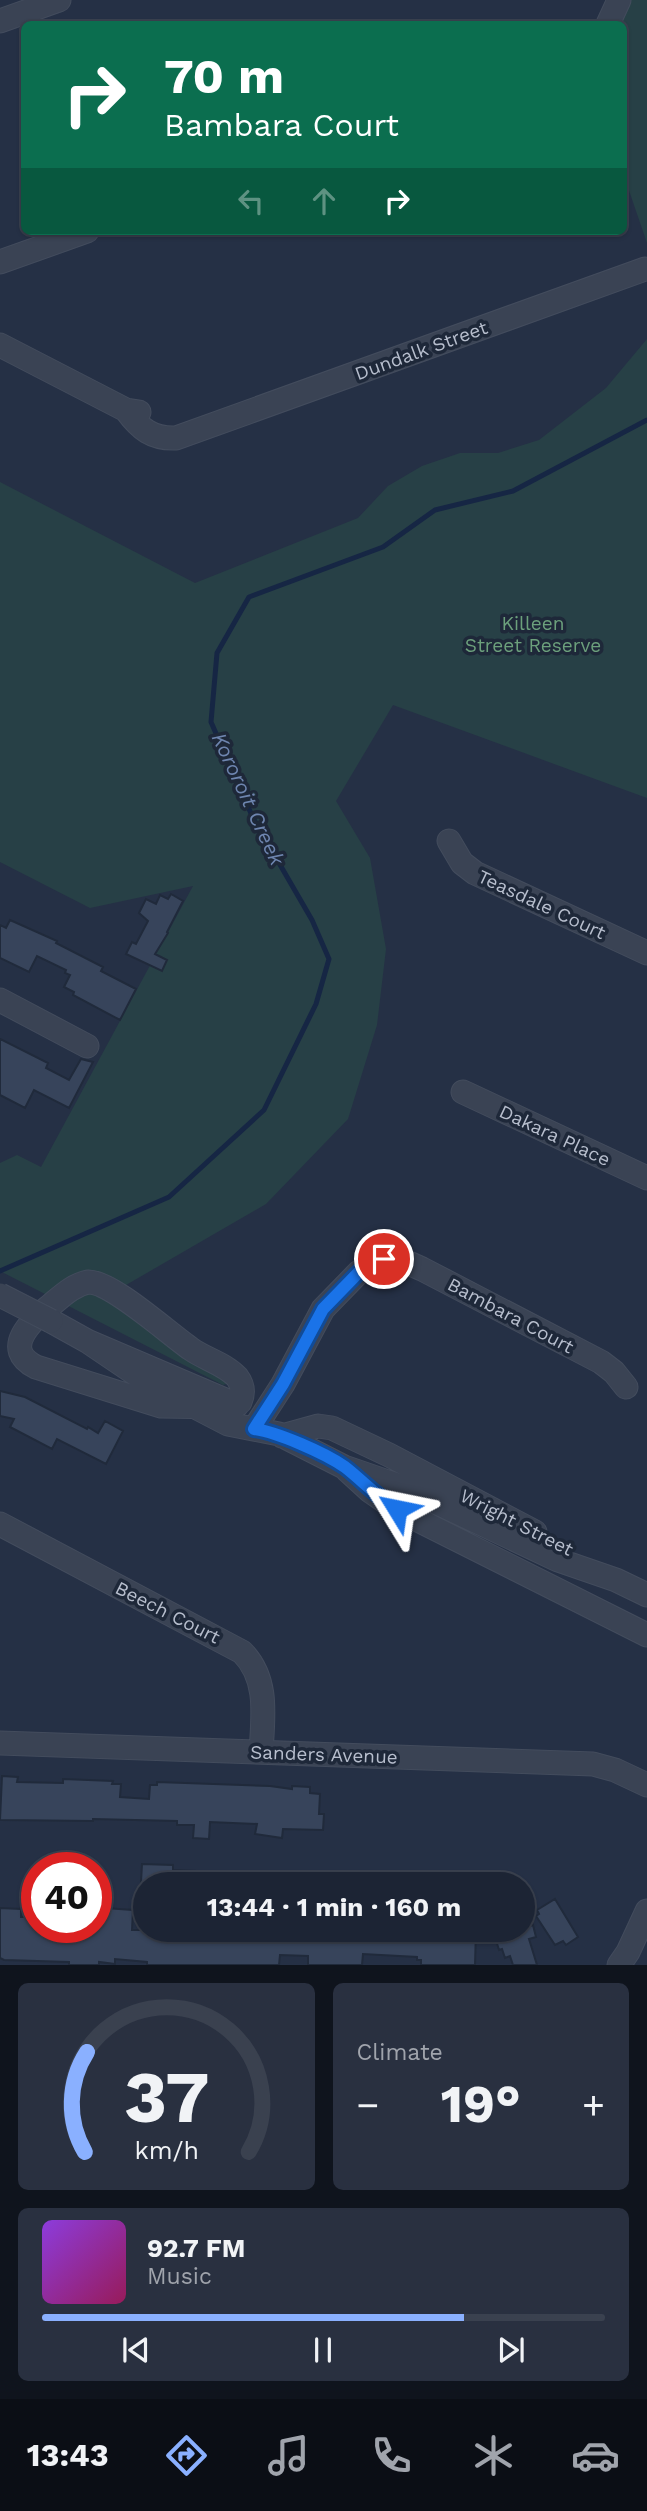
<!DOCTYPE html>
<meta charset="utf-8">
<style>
:root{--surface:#1c2434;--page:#293040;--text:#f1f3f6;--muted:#a0a4ac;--line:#3a414f;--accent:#8ab0ff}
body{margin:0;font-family:"Work Sans",sans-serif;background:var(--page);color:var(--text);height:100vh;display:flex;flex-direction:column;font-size:26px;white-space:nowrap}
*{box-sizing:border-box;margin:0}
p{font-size:23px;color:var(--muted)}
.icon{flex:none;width:38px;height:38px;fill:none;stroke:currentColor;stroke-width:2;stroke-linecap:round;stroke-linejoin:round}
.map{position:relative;height:1965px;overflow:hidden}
.drawer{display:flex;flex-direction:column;gap:18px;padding:18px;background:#0f141d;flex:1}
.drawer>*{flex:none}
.hud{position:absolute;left:21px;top:21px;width:606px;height:214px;border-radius:10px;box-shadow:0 2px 5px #0004,0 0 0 2px var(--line);background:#0b6e4f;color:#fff;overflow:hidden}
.speed{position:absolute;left:21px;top:1852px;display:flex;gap:14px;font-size:35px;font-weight:700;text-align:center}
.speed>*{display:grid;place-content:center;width:91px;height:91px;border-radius:50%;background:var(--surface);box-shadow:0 2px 5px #0004,0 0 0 2px var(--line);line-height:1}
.speed .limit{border:10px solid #d22;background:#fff;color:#111}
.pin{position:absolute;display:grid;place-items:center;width:60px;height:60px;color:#fff;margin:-30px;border:4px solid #fff;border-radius:50%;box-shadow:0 2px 7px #0007}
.me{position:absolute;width:77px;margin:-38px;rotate:305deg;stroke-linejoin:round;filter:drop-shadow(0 0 5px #0008)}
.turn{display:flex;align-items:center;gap:24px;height:147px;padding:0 28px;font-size:32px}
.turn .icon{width:91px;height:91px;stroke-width:2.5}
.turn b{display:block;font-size:49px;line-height:60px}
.lanes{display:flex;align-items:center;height:66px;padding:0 28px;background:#0003;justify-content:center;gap:35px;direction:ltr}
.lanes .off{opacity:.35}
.big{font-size:52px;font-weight:700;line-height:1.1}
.drawer .widget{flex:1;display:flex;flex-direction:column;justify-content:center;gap:10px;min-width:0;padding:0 24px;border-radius:10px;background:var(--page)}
.drawer .dial{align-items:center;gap:0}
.dial svg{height:182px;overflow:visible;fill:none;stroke:var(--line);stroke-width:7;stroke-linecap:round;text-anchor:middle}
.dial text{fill:var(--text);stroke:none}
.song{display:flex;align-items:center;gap:21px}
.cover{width:84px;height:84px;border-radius:10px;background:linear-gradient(135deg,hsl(270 70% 55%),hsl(330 70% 35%))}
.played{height:7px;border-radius:4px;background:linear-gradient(90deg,var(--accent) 75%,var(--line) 75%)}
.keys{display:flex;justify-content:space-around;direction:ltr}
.heat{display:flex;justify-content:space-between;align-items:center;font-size:38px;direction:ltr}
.drawer .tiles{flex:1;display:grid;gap:18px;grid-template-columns:1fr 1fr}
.widget:last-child{grid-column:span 2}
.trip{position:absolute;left:133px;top:1872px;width:402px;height:70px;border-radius:35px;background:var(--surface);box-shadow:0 2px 5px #0004,0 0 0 2px var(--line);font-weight:700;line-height:70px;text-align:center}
.tab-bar{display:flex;height:112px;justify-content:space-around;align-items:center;background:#0b0e15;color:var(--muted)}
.tab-bar .icon{width:49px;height:49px}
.tab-bar .active{color:var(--accent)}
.tab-bar b{font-size:32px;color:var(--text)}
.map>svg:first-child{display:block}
.green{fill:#274046}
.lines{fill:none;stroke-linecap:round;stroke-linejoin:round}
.stream{stroke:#162644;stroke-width:5}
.building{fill:#37445b;stroke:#202a3b;stroke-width:2}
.minor-casing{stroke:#434c5d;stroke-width:25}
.minor{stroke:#3a4354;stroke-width:23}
.minor-bridge-casing{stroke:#434c5d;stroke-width:25;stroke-linecap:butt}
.minor-bridge{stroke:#3a4354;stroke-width:23}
.route-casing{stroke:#114b97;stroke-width:18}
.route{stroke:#1a73e8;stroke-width:12}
.labels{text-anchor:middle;stroke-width:7;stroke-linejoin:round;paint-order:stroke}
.street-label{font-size:19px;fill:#b7becd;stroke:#1e2839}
.park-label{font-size:19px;fill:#6ca07c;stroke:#1e2839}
.water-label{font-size:21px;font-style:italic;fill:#6e85af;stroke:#1e2839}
</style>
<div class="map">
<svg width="647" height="1965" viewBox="0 0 647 1965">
<rect width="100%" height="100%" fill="#253045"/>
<!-- green -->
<path class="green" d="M628,0H647V243L623,173V24H619Z
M647,339V798L393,705L336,801L370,858L386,949L377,1025L348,1119L266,1204L107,1296L230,1383L223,1385L0,1271V1163L17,1155L41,1167L193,886L90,908L0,862V482L195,583L358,518L388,486L422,466L460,453H498L539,440L606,388Z"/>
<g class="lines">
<!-- stream -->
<path class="stream" d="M0,1271L169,1197L264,1110L316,1004L329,959L312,920L253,818L211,722L217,653L249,597L383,547L435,510L513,491L647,420"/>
</g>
<!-- building -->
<path class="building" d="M171,894L183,901L167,932L168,933L155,954L167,960L162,971L126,954L132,942L136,944L148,921L139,913L146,899L156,904L160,895L168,899Z
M10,920L57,941L56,943L103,967L101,971L136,989L120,1020L73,995L74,992L64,987L70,975L65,973L66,970L37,956L29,972L0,958V925L6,928Z
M0,1039L48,1063L46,1068L69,1080L81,1059L93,1062L69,1108L34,1090L25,1108L0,1095Z
M0,1391L25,1397L87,1429L88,1427L98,1433L105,1421L123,1431L106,1464L57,1439L52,1449L10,1427L14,1419L0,1416Z
M2,1776L18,1777L17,1782L63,1783V1779L113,1781L112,1784H121L120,1797L149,1799L150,1785H157V1782L270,1786L292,1789V1786L310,1787V1793L320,1794L319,1814H324L323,1830L283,1829L282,1838L255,1834L257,1824L210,1822L209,1839L193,1838L194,1825H177V1821L93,1819V1821L0,1820Z
M142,1864L173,1865V1870L219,1872L218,1885H147V1882H141Z
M555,1899L578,1937L566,1945L563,1941L555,1945L536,1916L539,1914L537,1910Z
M0,1908L21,1909V1917H37V1927H96V1913L105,1914V1908L133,1910L132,1930H197L196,1943L222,1942L223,1930H290V1933L336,1935V1930H408V1934L452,1936V1930H476L475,1965H421V1960H417V1957L363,1954L362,1965H308V1956L280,1955L279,1965H147V1962L115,1959V1964L99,1962V1965H69V1962L4,1960L0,1958Z
M533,1925L536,1937L529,1939L537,1965H513L510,1956L505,1958L502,1949L499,1950L495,1937Z"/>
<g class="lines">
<defs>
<path id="minor" d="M0,21L59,0
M608,24L619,0
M0,262L87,231
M0,345L126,410L139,412
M126,410C140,429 152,439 176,438L645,269
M449,841L462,863L475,873L647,953
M0,1000L87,1046
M463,1092L647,1178
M88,1282C111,1281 169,1334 191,1349C205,1359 225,1364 237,1377C243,1385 244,1393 240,1402L223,1407L161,1406L36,1367C0,1349 32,1320 51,1305C62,1296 73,1285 88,1282Z
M51,1321L87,1341L237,1405
M87,1341L149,1383L228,1424L279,1434L344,1467L408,1489L558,1560L616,1580L647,1595
M254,1429L283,1384L323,1309L359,1272L384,1259L392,1258L402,1260L422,1269L601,1362L614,1372L626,1387
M282,1436L318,1426L332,1428L389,1455L535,1532
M347,1470L370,1491L396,1509L647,1635
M0,1524L242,1652C269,1679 263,1716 261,1752
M0,1743L593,1764L615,1770L647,1785
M619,1965L628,1952L647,1911"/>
</defs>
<!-- minor casing -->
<use href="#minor" class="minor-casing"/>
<!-- minor -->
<use href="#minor" class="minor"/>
<defs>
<path id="minor-bridge" d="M0,1295L51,1321"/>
</defs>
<!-- minor-bridge casing -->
<use href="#minor-bridge" class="minor-bridge-casing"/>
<!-- minor-bridge -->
<use href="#minor-bridge" class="minor-bridge"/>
</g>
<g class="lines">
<defs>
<path id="route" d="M384,1259L359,1272L323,1309L283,1384L254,1429C277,1432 325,1453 345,1467C363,1481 377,1497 397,1509"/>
</defs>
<!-- route casing -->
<use href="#route" class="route-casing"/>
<!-- route -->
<use href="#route" class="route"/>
</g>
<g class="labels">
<!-- street labels -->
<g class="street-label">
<text transform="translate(421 350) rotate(-20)" y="7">Dundalk Street</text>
<text transform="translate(542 904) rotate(25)" y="7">Teasdale Court</text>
<text transform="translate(555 1135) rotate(25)" y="7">Dakara Place</text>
<text transform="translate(511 1315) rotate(28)" y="7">Bambara Court</text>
<text transform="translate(517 1522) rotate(27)" y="7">Wright Street</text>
<text transform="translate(168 1612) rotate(27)" y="7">Beech Court</text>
<text transform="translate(324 1754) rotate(2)" y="7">Sanders Avenue</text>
</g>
<!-- park labels -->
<g class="park-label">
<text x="533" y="630">Killeen<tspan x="533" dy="22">Street Reserve</tspan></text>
</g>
<!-- water labels -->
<g class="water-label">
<text transform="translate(248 799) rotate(65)" y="7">Kororoit Creek</text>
</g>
</g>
</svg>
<div class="speed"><div class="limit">40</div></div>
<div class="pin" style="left:384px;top:1259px;background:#d93025"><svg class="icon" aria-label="arrive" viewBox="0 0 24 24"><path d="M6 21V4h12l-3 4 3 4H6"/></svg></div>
<svg class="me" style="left:397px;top:1509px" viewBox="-20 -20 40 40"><path d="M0-17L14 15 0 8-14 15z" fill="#1a73e8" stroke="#fff" stroke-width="4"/></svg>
<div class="trip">13:44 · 1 min · 160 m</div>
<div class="hud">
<div class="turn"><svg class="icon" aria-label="right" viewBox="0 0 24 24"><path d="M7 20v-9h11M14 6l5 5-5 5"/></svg><div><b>70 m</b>Bambara Court</div></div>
<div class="lanes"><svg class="icon off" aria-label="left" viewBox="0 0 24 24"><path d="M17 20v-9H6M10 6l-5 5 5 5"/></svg><svg class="icon off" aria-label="ahead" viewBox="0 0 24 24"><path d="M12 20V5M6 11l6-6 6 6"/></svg><svg class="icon" aria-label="right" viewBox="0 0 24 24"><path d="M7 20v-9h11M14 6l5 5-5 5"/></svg></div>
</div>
</div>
<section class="drawer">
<div class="tiles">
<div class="widget dial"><svg viewBox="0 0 100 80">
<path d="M14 69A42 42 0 1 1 86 69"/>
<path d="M14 69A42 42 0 0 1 15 25" stroke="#8ab0ff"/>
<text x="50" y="56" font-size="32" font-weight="700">37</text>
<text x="50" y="72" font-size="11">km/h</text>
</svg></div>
<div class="widget"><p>Climate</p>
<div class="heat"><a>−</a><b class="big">19°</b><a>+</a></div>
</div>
<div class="widget">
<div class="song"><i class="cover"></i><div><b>92.7 FM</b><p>Music</p></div></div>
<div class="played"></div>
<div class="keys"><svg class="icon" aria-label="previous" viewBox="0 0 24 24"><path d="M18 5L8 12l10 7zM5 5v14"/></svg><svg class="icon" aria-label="pause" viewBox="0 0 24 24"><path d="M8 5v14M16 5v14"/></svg><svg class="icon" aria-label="next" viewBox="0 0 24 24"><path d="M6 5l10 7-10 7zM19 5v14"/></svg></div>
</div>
</div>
</section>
<nav class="tab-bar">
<b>13:43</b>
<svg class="icon active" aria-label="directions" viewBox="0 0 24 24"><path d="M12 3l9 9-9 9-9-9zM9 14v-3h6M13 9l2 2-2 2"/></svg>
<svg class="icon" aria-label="music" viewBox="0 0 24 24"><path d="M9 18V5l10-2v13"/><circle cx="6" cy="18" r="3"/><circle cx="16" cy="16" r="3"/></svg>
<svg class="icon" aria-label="phone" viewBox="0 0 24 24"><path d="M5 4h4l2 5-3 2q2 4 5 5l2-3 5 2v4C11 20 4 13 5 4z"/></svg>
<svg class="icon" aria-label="climate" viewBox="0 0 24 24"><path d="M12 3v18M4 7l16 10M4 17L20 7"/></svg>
<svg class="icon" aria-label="car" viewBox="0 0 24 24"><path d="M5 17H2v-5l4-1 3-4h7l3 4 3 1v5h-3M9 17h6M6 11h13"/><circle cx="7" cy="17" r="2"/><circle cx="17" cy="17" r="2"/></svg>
</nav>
